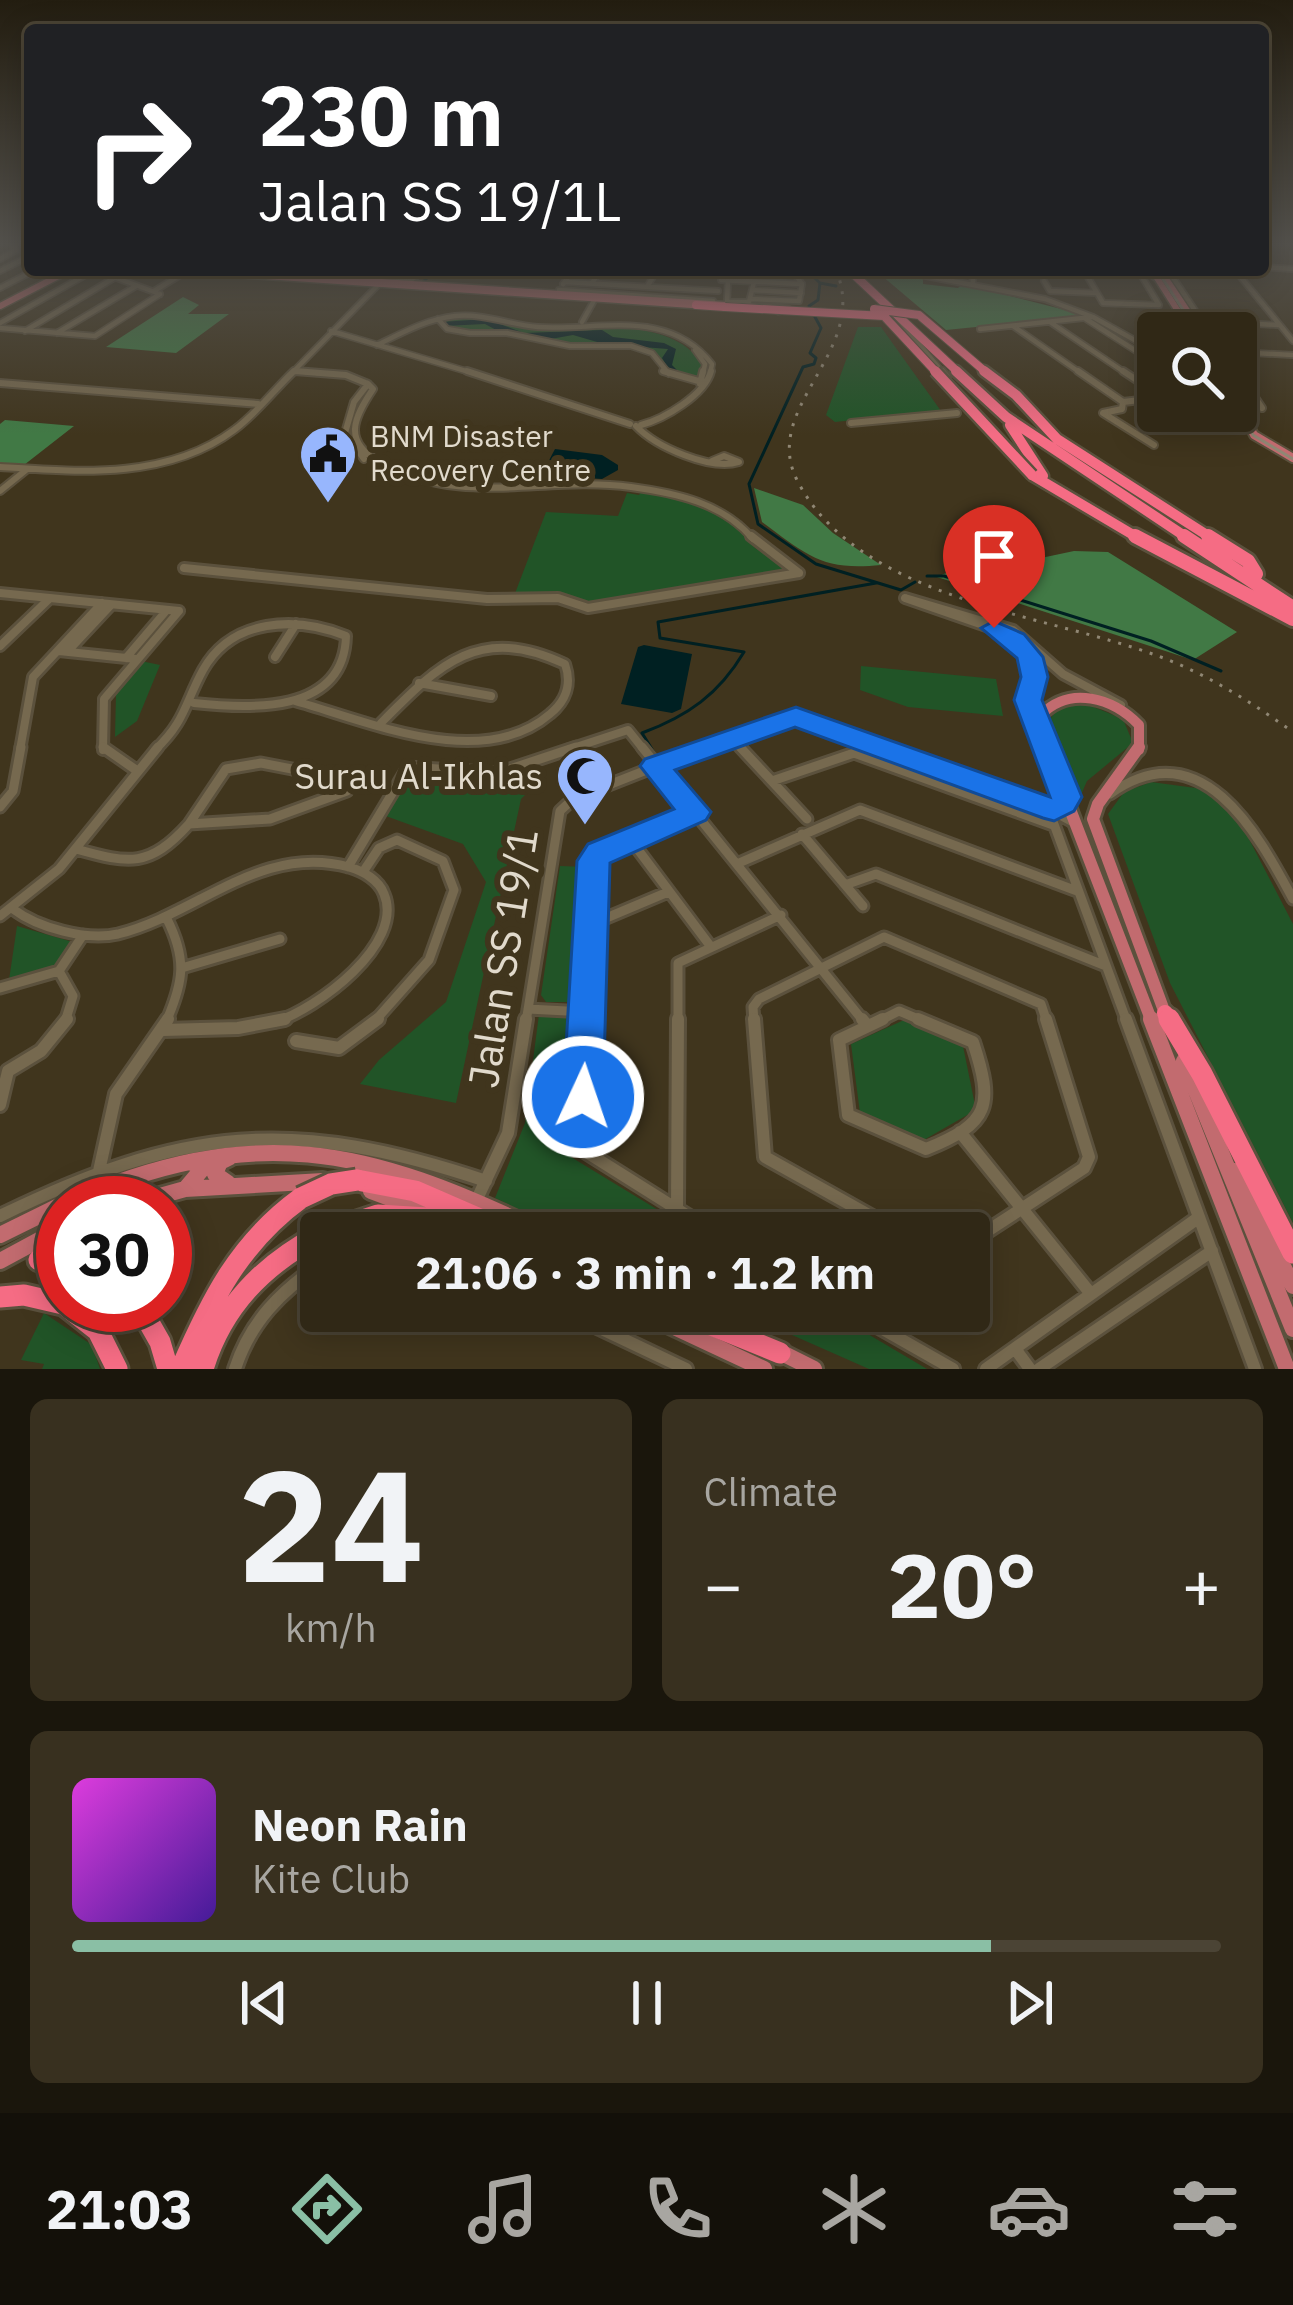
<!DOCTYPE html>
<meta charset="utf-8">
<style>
:root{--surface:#302816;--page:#38301f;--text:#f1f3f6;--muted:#a8a6a1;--line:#4b4435;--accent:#8abfa5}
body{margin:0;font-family:"IBM Plex Sans",sans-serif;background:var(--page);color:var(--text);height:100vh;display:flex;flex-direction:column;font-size:45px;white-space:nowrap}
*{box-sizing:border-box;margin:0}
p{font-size:39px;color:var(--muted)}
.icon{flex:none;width:66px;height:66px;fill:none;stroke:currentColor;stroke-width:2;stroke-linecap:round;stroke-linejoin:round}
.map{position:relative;height:1369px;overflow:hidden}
.side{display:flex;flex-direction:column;gap:30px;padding:30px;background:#1a160c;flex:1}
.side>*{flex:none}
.banner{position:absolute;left:24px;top:24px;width:1245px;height:252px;border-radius:12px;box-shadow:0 6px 30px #0003,0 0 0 3px var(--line);background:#202124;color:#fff;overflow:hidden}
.tools{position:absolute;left:1137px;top:312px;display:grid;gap:24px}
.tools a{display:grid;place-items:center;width:120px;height:120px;border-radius:12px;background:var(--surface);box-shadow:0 6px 30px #0003,0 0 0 3px var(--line);font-size:60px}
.speed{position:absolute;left:36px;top:1176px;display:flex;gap:24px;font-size:60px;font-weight:700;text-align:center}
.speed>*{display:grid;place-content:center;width:156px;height:156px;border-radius:50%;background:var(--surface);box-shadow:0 6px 30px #0003,0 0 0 3px var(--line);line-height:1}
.speed .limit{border:18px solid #d22;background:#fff;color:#111}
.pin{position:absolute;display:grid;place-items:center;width:102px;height:102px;color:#fff;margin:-123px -51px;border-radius:50% 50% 50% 0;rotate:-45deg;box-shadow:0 0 12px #0007}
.pin .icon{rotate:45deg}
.me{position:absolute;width:132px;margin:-66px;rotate:3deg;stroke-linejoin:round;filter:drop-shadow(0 0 9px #0008)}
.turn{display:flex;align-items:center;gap:42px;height:252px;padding:0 36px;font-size:54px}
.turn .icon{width:156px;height:156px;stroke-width:2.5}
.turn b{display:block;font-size:84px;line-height:102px}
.big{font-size:90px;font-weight:700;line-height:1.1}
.side .card{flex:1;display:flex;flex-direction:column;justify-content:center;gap:18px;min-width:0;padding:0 42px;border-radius:18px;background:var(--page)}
.side .dial{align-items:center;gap:0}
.dial b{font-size:156px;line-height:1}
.song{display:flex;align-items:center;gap:36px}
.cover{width:144px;height:144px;border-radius:18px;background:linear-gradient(135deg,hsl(300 70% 55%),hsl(260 70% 35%))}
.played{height:12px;border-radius:6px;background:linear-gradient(90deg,var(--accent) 80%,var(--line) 80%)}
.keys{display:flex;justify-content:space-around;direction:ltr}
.heat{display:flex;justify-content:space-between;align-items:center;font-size:66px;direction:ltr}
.side .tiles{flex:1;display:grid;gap:30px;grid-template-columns:1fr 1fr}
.card:last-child{grid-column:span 2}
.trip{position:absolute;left:300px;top:1212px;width:690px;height:120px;border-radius:12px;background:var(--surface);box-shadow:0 6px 30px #0003,0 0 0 3px var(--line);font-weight:700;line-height:120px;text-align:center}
.menu{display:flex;height:192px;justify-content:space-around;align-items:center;background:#131009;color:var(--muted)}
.menu .icon{width:84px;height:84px}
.menu .active{color:var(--accent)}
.menu b{font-size:54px;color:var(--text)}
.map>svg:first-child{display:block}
.green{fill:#215427}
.forest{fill:#417945}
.water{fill:#002022}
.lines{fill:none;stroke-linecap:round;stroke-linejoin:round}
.stream{stroke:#002022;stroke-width:3}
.minor-far4-casing{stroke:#5b513d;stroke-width:8}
.minor-far3-casing{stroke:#5b513d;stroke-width:10}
.minor-far2-casing{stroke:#5b513d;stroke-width:14}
.minor-far1-casing{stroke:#5b513d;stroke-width:15}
.minor-casing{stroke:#5b513d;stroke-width:18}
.major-far4-casing{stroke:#5b513d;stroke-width:9}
.major-far3-casing{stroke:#5b513d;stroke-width:12}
.major-far2-casing{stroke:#5b513d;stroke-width:16}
.major-far1-casing{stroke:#5b513d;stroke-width:18}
.major-casing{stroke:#5b513d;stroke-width:22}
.highway-far4-casing{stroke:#5b513d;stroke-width:10}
.highway-far3-casing{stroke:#5b513d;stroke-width:15}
.highway-far2-casing{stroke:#5b513d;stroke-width:20}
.highway-far1-casing{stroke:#5b513d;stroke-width:22}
.highway-casing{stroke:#5b513d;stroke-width:27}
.minor-far4{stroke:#76694f;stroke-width:4.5}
.minor-far3{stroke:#76694f;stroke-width:6}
.minor-far2{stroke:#76694f;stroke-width:8}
.minor-far1{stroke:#76694f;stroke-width:9}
.minor{stroke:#76694f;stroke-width:12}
.major-far4{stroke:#c26b6f;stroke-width:6}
.major-far3{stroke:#c26b6f;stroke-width:8}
.major-far2{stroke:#c26b6f;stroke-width:10}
.major-far1{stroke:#c26b6f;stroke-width:12}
.major{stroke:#c26b6f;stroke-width:16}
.highway-far4{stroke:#f56c84;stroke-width:8}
.highway-far3{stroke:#f56c84;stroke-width:10}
.highway-far2{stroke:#f56c84;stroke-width:14}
.highway-far1{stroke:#f56c84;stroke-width:16}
.highway{stroke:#f56c84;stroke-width:21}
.tram{stroke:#908774;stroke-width:3}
.rail{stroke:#908774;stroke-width:3;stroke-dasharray:3 8;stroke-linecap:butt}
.highway-bridge-far2-casing{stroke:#5b513d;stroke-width:10;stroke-linecap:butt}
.highway-bridge-far1-casing{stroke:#5b513d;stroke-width:15;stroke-linecap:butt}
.highway-bridge-casing{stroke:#5b513d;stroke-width:27;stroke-linecap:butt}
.highway-bridge-far2{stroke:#f56c84;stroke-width:8}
.highway-bridge-far1{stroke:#f56c84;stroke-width:10}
.highway-bridge{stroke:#f56c84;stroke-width:21}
.route{fill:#1a73e8;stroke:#114b97;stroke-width:3}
.labels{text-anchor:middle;stroke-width:12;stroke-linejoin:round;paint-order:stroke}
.far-poi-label{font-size:30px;fill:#e1dacc;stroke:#40351d;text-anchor:start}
.poi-label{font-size:36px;fill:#e1dacc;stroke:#40351d;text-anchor:end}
.near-street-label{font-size:42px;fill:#e1dacc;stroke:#40351d}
</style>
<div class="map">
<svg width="1293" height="1369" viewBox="0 0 1293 1369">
<rect width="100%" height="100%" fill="#40351d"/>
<!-- green -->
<path class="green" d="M472,316C490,320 510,326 528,327C580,331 667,313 702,363L701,379L671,375C645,341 617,346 578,345C562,344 547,338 531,336C502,332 463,341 440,320Z
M858,327H881L941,411L835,422L826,415Z
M643,489L709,508L736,524L755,548L795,572L589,605L514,596L546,512L618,516L627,493L639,495Z
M141,661L160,665L137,721L115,737L116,695Z
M861,666L996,679L1003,716L908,707L860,690Z
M1084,703L1123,719L1133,743L1087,781L1077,804L1050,719L1060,706Z
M527,769L538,782L521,799L456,1103L360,1084L379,1060L446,1002L486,882L463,844L383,815L410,771L511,773Z
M1151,782L1203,789L1235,812L1293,924V1223L1170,983L1108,814L1124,792Z
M560,866L588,867L580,990L571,1002H546L541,995Z
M17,926L73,942L56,969L9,980Z
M539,1014L573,1016L579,1024L571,1157L696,1233H569L495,1198L525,1123Z
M904,1020L963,1046L976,1110L922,1141L860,1113L851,1044Z
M738,1311H829L927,1369H869Z
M44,1313L92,1345L100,1369H42L44,1364L21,1360Z"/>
<!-- forest -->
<path class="forest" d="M875,270L923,278V284L958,288L963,284L1077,313L1076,317L946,330Z
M183,297L199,305L188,314H229L176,353L106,347Z
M5,420L74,426L24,465L0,463V424Z
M754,488L803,505L833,533L881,565C823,571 808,556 762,522Z
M1074,551L1108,552L1237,632L1193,660L937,577L953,570L993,568Z"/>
<!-- water -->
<path class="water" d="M486,319L524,333L602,330L613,337L664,343L676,349L672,365L679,372L672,375L662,358L668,349L604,344L573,335L545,340L500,332L485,324L444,326L441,322Z
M555,449L602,455L618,465V470L602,479L530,474L545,468Z
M644,645L692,654L681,709L672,713L621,704L638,647Z"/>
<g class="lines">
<!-- stream -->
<path class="stream" d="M806,270L820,283L818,300L809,306L821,328L810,353L816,358L814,364L803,367L749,484L758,524L816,564L901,590L915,582
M424,281L435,270
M820,283L836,286
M927,576H944L1151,641L1221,671
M658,759L642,733C688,716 719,694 744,652L660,638L658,622L876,583"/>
<defs>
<path id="minor-far4" d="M0,259L16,250L12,244
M1263,267L1293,269
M310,270L412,279L427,270
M683,270L723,273
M895,270L1045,299L1093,317L1158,353
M972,270L973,283
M1005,270L1086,274L1103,303L1159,305L1138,270
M1084,270L1150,274L1157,279
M1168,270L1210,333
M1235,270L1293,341
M0,271L30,256
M760,273L795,275
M721,280L802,284
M728,280L727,302H749L754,282
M1044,281L1050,291L1097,293
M565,282L718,291
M592,283L601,270
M563,284L574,270
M647,287L657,270
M0,288L35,270
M559,290L713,301
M752,290L801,293
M154,291L187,271
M750,299L799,301L802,284L792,270
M895,315L944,374
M438,319L447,329L470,333H507L570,346H631L652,353L669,374
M1086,319L1158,365
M1202,321L1279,325
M582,322L596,297
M1050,322L1127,374
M0,323L89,273H103L160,294
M1013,326L1082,374
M0,328L95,336L160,294
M980,329L1092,317
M25,331L114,278
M331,331L476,374
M57,333L136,286
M377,345C402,333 427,319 455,316C484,313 510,325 538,327C599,331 668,307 712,364L710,374
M695,350L705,364L703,374
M1236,352L1293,355
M1236,369L1239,374
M295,371L329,374
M291,374L380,283"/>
<path id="minor-far3" d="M295,371L346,375L368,384
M467,371L630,424
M663,371L702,382
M942,371L947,377
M1078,371L1123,402
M1123,371L1158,394
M1237,371L1262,408
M0,383L258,404
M368,384L373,389C353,419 343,441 379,462C463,509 543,475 631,487C676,493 723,503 753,539
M700,384L703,371
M1183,411L1207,428
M851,423L957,413
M641,425C664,419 705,395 711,371
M636,426C656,447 711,471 739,462L724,456L712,461
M1154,445L1103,413L1122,409L1123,402L1158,398
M364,459L345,433L354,402L368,384
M0,467C78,472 167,480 234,430C256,414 274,390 294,371
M0,491L26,470"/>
<path id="minor-far2" d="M751,536L799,573
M184,568L487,599L558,598L588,608L799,573
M0,593L179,611L104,699L103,750
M0,646L49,599
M59,651L136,659
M68,651L111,605
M275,657L296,624
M126,658L166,611
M419,683L491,696
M295,701C370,722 482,772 550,714C566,701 572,684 565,664C480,624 440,663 381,723
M1041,735L1028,700L1034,667L1023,647L1006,633L905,598L1013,630L1063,674L1121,705
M731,737L743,750
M20,750L33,677L102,603
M155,750C185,722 185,703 203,670C232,618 296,616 346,636C344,715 248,709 194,703
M567,750L628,730L644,750
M697,750L796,717L889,750"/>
<path id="minor-far1" d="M103,747L136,770
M642,747L864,1022
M740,747L807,819
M881,747L1038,803L1073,822
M261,763L349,780L347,791L270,819L189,824L226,769Z
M772,781L854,753L1053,825
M1110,794C1201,729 1257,832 1293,899
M0,807L13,791L21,747
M1048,808L1127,1022
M802,834L863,906
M630,839L711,947
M76,849C130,864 149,868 189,824
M739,863L860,810L1077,891
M348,867L408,767L498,773L576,747
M363,872L379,848L397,840L443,861L454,890L429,960L374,1022
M845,885L876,874L1106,966
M13,909C38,928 87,941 118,934C198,914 261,843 349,867C363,871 379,880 384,894C405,944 317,1009 275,1022
M0,916L59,869L158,747
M592,924L668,892
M185,967L280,939
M0,988L59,971
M528,1009L586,1012
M65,1022L73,996L59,971L83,935
M166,1022C184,981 187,959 167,919
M526,1022L560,811L573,799L705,747
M587,1022L594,861L600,852L695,812
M678,1022V963L781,915
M754,1022L753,1007L759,999L884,937L1041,1004L1047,1022
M877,1022L899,1011L925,1022"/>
<path id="minor" d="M587,1019L583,1150L715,1233
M754,1019L765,1157L901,1233
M862,1019L866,1024
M883,1019L839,1040L848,1115L926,1149C990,1123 994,1106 973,1042L918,1019
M1126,1019L1255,1369
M163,1030L238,1028L285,1019
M296,1041L339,1048L378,1019
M0,1105L8,1071L41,1051L67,1019
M960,1132L1091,1294
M99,1171L116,1094L168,1019
M477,1199L508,1133L526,1019
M677,1207L678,1019
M0,1216C183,1127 292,1116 486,1181
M969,1243L1084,1168L1089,1157L1046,1019
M564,1311L686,1369
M851,1311L953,1369
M1016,1350L1030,1369
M235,1369C250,1322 281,1291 321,1264
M986,1369L1198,1218
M1039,1369L1212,1251"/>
<path id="major-far4" d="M177,270L706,306
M200,270L788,309L778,311
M1152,270L1192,333
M1160,270L1202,333
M0,306L70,270"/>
<path id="major-far3" d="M1236,399L1254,435L1293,458"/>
<path id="major-far2" d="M1047,750L1041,715C1070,685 1113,698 1139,725V750"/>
<path id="major-far1" d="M1046,747L1152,1022
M1139,747L1098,804L1093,819L1166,1016"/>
<path id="major" d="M1151,1019L1287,1369
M1184,1061L1293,1329
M1235,1171L1293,1286
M228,1183L215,1174L220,1162L230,1157
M187,1187L203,1168L190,1162
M371,1191L427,1212
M66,1203C254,1121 365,1146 544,1233
M135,1203L185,1189L323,1181
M444,1219L474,1233
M0,1235L63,1204
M0,1261L63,1227
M640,1311L764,1369
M780,1352L814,1369"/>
<path id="highway-far4" d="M849,270L960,374
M696,305L725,307
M981,368L988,374"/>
<path id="highway-far3" d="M956,371L1006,417L1189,539
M984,371L1016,395L1057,439L1213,539
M1010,425L1043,476
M1032,475L1140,539"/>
<path id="highway-far2" d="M1135,536L1293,619
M1184,536L1293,608
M1208,536L1248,561L1256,574"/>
<path id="highway-far1" d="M1165,1013L1170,1022"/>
<path id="highway" d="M1169,1019L1202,1074L1293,1253
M357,1180L415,1191L512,1233
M324,1233L378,1215L444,1219
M39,1260L63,1263
M0,1297L24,1295L63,1304
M65,1305L98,1331L117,1369
M139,1305L160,1342L168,1369
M677,1311L780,1353
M181,1369C211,1300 239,1243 301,1198
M203,1369C222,1306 263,1265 321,1234"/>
</defs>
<!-- minor-far4 casing -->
<use href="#minor-far4" class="minor-far4-casing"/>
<!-- minor-far3 casing -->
<use href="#minor-far3" class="minor-far3-casing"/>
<!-- minor-far2 casing -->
<use href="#minor-far2" class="minor-far2-casing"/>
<!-- minor-far1 casing -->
<use href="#minor-far1" class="minor-far1-casing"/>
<!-- minor casing -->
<use href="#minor" class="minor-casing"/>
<!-- major-far4 casing -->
<use href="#major-far4" class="major-far4-casing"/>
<!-- major-far3 casing -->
<use href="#major-far3" class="major-far3-casing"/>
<!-- major-far2 casing -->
<use href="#major-far2" class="major-far2-casing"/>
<!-- major-far1 casing -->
<use href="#major-far1" class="major-far1-casing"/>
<!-- major casing -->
<use href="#major" class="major-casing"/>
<!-- highway-far4 casing -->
<use href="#highway-far4" class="highway-far4-casing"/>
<!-- highway-far3 casing -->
<use href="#highway-far3" class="highway-far3-casing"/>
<!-- highway-far2 casing -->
<use href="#highway-far2" class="highway-far2-casing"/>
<!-- highway-far1 casing -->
<use href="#highway-far1" class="highway-far1-casing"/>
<!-- highway casing -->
<use href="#highway" class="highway-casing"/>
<!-- minor-far4 -->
<use href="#minor-far4" class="minor-far4"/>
<!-- minor-far3 -->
<use href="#minor-far3" class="minor-far3"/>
<!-- minor-far2 -->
<use href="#minor-far2" class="minor-far2"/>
<!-- minor-far1 -->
<use href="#minor-far1" class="minor-far1"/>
<!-- minor -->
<use href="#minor" class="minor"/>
<!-- major-far4 -->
<use href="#major-far4" class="major-far4"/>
<!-- major-far3 -->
<use href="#major-far3" class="major-far3"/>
<!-- major-far2 -->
<use href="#major-far2" class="major-far2"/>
<!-- major-far1 -->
<use href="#major-far1" class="major-far1"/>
<!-- major -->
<use href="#major" class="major"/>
<!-- highway-far4 -->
<use href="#highway-far4" class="highway-far4"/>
<!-- highway-far3 -->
<use href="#highway-far3" class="highway-far3"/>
<!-- highway-far2 -->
<use href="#highway-far2" class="highway-far2"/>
<!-- highway-far1 -->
<use href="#highway-far1" class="highway-far1"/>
<!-- highway -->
<use href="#highway" class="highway"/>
<!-- tram -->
<path class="tram" d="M1157,270L1198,333
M1236,405L1253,435L1293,459"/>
<!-- rail -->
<path class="rail" d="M836,270C871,352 758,407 798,482C860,600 1046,614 1158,656C1207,674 1251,702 1293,732"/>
<defs>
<path id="highway-bridge-far2" d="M725,307L884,316L938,374
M874,309L919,315L981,368"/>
<path id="highway-bridge-far1" d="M935,371L1032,475"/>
<path id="highway-bridge" d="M301,1198L331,1184L357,1180"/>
</defs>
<!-- highway-bridge-far2 casing -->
<use href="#highway-bridge-far2" class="highway-bridge-far2-casing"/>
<!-- highway-bridge-far1 casing -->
<use href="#highway-bridge-far1" class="highway-bridge-far1-casing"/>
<!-- highway-bridge casing -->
<use href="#highway-bridge" class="highway-bridge-casing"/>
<!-- highway-bridge-far2 -->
<use href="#highway-bridge-far2" class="highway-bridge-far2"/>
<!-- highway-bridge-far1 -->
<use href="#highway-bridge-far1" class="highway-bridge-far1"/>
<!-- highway-bridge -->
<use href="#highway-bridge" class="highway-bridge"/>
</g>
<!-- sky -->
<linearGradient id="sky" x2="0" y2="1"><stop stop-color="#231d10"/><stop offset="0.56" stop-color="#53514c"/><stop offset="1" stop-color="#53514c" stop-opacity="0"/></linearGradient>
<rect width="1293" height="435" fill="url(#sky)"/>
<!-- route -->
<path class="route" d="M994,621L1024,634L1043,657L1048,677L1042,700L1082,797L1074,811L1054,821L1043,818L795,727L675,770L711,812L706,820L610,863L603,1097L597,1110L583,1116L568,1110L563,1097L577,861L588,844L674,809L640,766L645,759L796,707L1050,797L1014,700L1021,677L1017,658L981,628Z"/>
<!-- icons -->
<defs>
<symbol id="civic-pin" viewBox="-11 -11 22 30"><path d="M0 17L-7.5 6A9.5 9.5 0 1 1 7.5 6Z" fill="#97b6fd" stroke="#40351d"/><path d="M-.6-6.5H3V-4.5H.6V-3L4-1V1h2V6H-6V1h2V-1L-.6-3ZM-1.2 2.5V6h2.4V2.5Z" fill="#111"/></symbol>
<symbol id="mosque-pin" viewBox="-11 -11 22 30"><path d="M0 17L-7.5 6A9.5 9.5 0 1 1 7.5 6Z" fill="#97b6fd" stroke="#40351d"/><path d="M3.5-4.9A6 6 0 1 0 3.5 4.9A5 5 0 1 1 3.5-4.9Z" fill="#111"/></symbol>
</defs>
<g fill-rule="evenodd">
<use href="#civic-pin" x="295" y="421" width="66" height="90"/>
<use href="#mosque-pin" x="552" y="743" width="66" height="90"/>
</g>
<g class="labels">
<!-- far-poi labels -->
<g class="far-poi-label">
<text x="370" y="447">BNM Disaster<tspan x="370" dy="34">Recovery Centre</tspan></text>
</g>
<!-- poi labels -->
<g class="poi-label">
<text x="543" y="789">Surau Al-Ikhlas</text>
</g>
<!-- near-street labels -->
<g class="near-street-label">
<text transform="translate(503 958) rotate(-81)" y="15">Jalan SS 19/1</text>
</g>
</g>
</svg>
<div class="tools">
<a><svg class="icon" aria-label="search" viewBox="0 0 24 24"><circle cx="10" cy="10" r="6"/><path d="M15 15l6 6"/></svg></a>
</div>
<div class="speed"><div class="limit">30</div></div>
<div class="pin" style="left:994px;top:628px;background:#d93025"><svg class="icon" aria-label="arrive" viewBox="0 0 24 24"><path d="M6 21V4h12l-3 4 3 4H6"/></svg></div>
<svg class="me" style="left:583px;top:1097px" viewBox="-20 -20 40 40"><circle r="17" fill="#1a73e8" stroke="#fff" stroke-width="3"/><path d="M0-11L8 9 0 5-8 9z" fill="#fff"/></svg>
<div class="trip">21:06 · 3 min · 1.2 km</div>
<div class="banner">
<div class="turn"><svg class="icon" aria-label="right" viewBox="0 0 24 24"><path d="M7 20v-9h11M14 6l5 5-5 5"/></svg><div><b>230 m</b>Jalan SS 19/1L</div></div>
</div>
</div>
<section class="side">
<div class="tiles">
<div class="card dial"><b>24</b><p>km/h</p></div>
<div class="card"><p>Climate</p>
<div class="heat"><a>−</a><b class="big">20°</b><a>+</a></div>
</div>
<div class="card">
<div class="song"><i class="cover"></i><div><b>Neon Rain</b><p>Kite Club</p></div></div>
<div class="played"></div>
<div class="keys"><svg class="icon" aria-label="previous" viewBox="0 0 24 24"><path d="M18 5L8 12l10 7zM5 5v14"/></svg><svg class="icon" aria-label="pause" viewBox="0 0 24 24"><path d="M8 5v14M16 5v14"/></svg><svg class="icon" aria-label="next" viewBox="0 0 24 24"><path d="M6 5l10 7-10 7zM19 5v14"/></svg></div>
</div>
</div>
</section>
<nav class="menu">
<b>21:03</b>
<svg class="icon active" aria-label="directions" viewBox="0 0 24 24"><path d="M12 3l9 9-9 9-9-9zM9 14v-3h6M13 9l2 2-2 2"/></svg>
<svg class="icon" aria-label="music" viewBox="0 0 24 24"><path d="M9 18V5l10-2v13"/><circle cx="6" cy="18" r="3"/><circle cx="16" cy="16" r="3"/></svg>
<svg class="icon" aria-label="phone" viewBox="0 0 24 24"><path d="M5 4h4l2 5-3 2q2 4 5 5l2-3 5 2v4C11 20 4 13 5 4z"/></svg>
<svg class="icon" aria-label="climate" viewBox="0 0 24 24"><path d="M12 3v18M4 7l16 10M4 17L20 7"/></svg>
<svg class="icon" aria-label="car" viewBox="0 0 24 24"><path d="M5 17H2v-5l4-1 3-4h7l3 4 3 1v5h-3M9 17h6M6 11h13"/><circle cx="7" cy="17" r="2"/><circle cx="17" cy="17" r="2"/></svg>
<svg class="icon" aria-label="filters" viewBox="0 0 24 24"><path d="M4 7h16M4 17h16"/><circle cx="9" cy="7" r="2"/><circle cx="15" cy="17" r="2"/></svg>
</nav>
